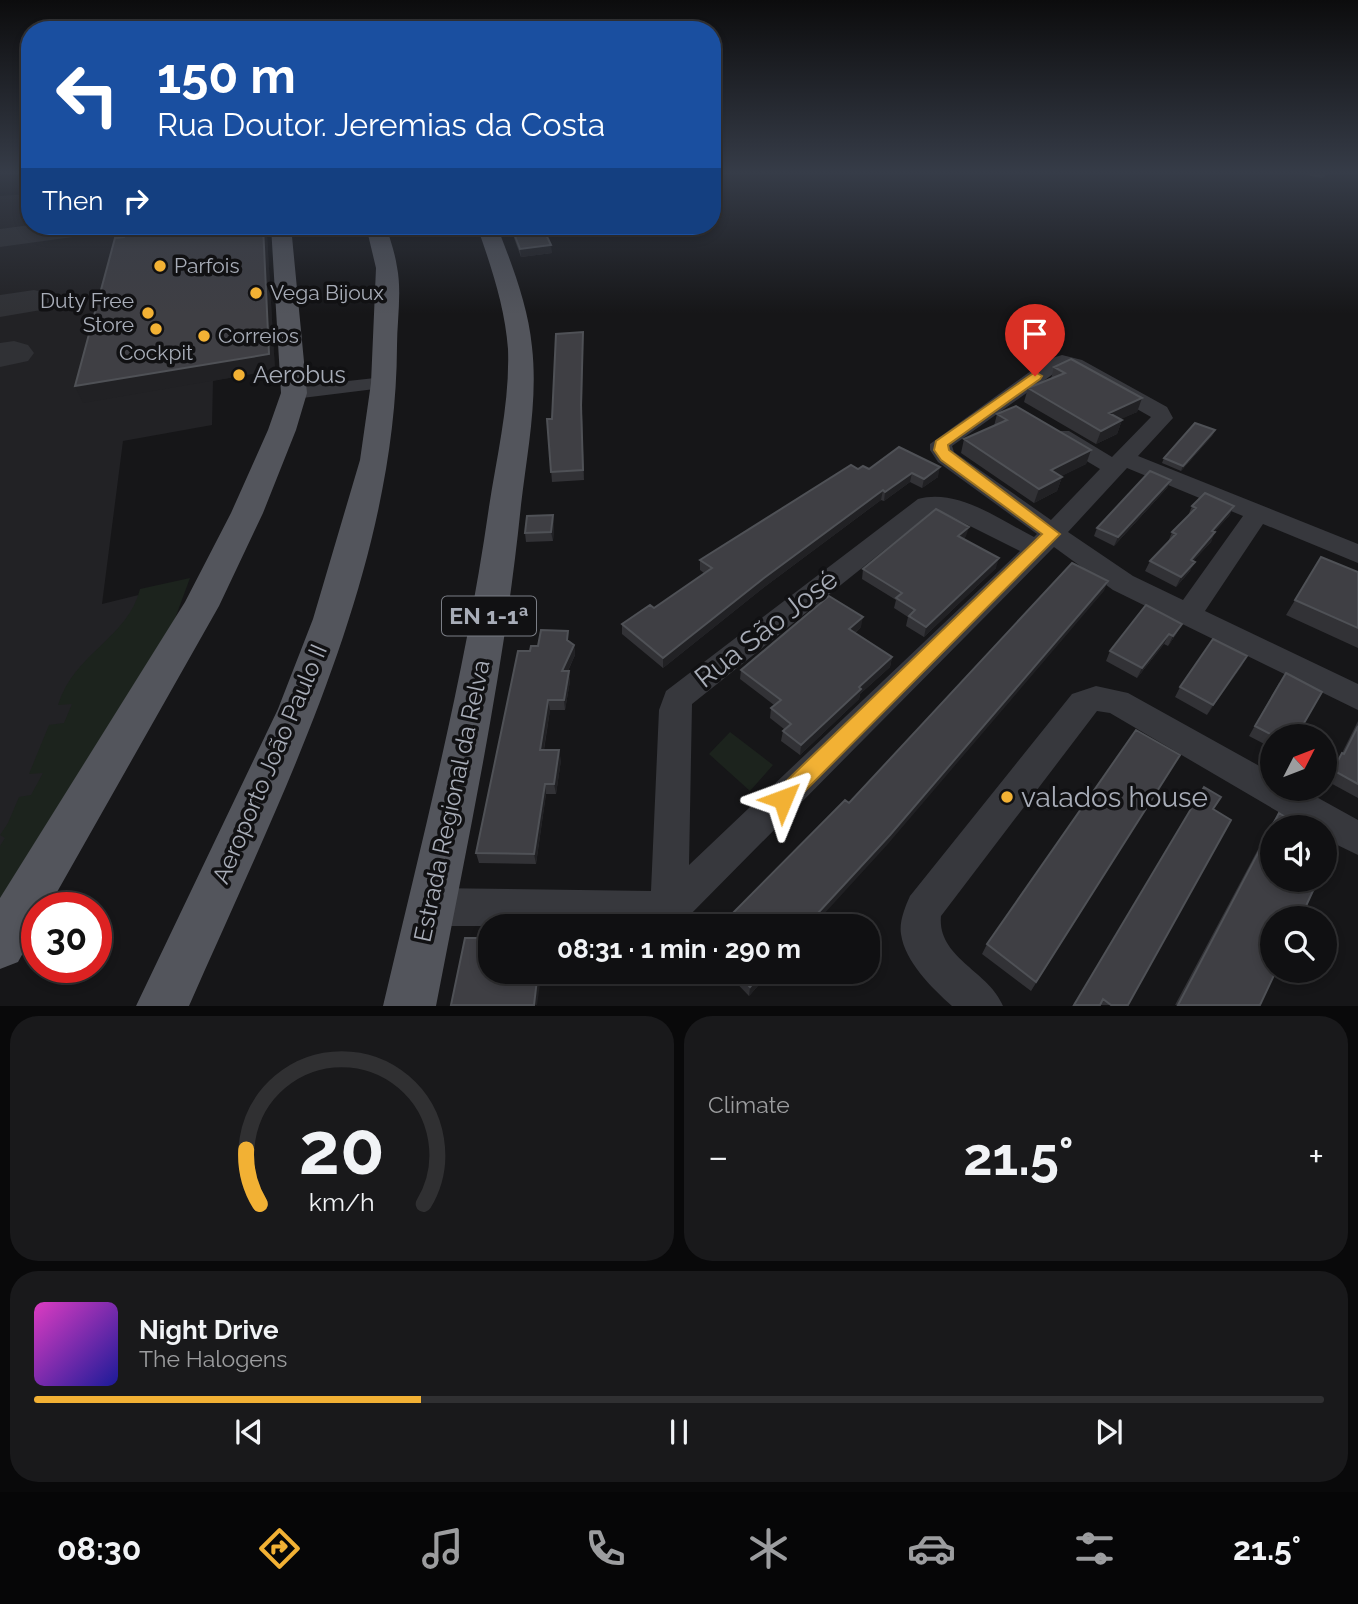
<!DOCTYPE html>
<meta charset="utf-8">
<style>
:root{--surface:#101012;--page:#19191b;--text:#f1f3f6;--muted:#9c9d9f;--line:#303032;--accent:#f2b134}
body{margin:0;font-family:Raleway,sans-serif;background:var(--page);color:var(--text);height:100vh;display:flex;flex-direction:column;font-size:26px;white-space:nowrap}
*{box-sizing:border-box;margin:0}
p{font-size:23px;color:var(--muted)}
.icon{flex:none;width:38px;height:38px;fill:none;stroke:currentColor;stroke-width:2;stroke-linecap:round;stroke-linejoin:round}
.map{position:relative;height:1006px;overflow:hidden}
.details{display:flex;flex-direction:column;gap:10px;padding:10px;background:#09090a;flex:1}
.details>*{flex:none}
.banner{position:absolute;left:21px;top:21px;width:700px;height:214px;border-radius:28px;box-shadow:0 4px 10px #0003,0 0 0 2px var(--line);background:#1a4fa0;color:#fff;overflow:hidden}
.needle{width:46px;rotate:48deg}
.tools{position:absolute;left:1260px;top:724px;display:grid;gap:14px}
.tools a{display:grid;place-items:center;width:77px;height:77px;border-radius:50%;background:var(--surface);box-shadow:0 4px 10px #0003,0 0 0 2px var(--line);font-size:35px}
.speed{position:absolute;left:21px;top:892px;display:flex;gap:14px;font-size:35px;font-weight:700;text-align:center}
.speed>*{display:grid;place-content:center;width:91px;height:91px;border-radius:50%;background:var(--surface);box-shadow:0 4px 10px #0003,0 0 0 2px var(--line);line-height:1}
.speed .limit{border:10px solid #d22;background:#fff;color:#111}
.pin{position:absolute;display:grid;place-items:center;width:60px;height:60px;color:#fff;margin:-72px -30px;border-radius:50% 50% 50% 0;rotate:-45deg;box-shadow:0 0 7px #0007}
.pin .icon{rotate:45deg}
.me{position:absolute;width:77px;margin:-38px;rotate:46deg;stroke-linejoin:round;filter:drop-shadow(0 0 5px #0008)}
.turn{display:flex;align-items:center;gap:24px;height:147px;padding:0 21px;font-size:32px}
.turn .icon{width:91px;height:91px;stroke-width:2.5}
.turn b{display:block;font-size:49px;line-height:60px}
.then{display:flex;align-items:center;height:66px;padding:0 21px;background:#0003;gap:14px;font-size:26px}
.big{font-size:52px;font-weight:700;line-height:1.1}
.details .card{flex:1;display:flex;flex-direction:column;justify-content:center;gap:10px;min-width:0;padding:0 24px;border-radius:28px;background:var(--page)}
.details .dial{align-items:center;gap:0}
.dial svg{height:182px;overflow:visible;fill:none;stroke:var(--line);stroke-width:7;stroke-linecap:round;text-anchor:middle}
.dial text{fill:var(--text);stroke:none}
.song{display:flex;align-items:center;gap:21px}
.cover{width:84px;height:84px;border-radius:10px;background:linear-gradient(135deg,hsl(310 70% 55%),hsl(240 70% 35%))}
.played{height:7px;border-radius:4px;background:linear-gradient(90deg,var(--accent) 30%,var(--line) 30%)}
.keys{display:flex;justify-content:space-around;direction:ltr}
.heat{display:flex;justify-content:space-between;align-items:center;font-size:38px;direction:ltr}
.details .tiles{flex:1;display:grid;gap:10px;grid-template-columns:1fr 1fr}
.card:last-child{grid-column:span 2}
.trip{position:absolute;left:478px;top:914px;width:402px;height:70px;border-radius:28px;background:var(--surface);box-shadow:0 4px 10px #0003,0 0 0 2px var(--line);font-weight:700;line-height:70px;text-align:center}
.tab-bar{display:flex;height:112px;justify-content:space-around;align-items:center;background:#060607;color:var(--muted)}
.tab-bar .icon{width:49px;height:49px}
.tab-bar .active{color:var(--accent)}
.tab-bar b{font-size:32px;color:var(--text)}
.map>svg:first-child{display:block}
.built{fill:#222225}
.green{fill:#1c231d}
.lines{fill:none;stroke-linecap:round;stroke-linejoin:round}
.taxiway{fill:#303135;fill-rule:evenodd}
.minor{fill:#37383d;fill-rule:evenodd}
.major{fill:#53555c;fill-rule:evenodd}
.wall{fill:#323236}
.shaded-wall{fill:#212124}
.building{fill:#3f3f44;stroke:#4f5156;stroke-width:2}
.route{fill:#f2b134;stroke:#9d7322;stroke-width:2}
.poi-dot{fill:#f2b134;stroke:#111113;stroke-width:2.5}
.labels{text-anchor:middle;stroke-width:7;stroke-linejoin:round;paint-order:stroke}
.far-poi-label{font-size:21px;fill:#a8adb8;stroke:#111113;text-anchor:start}
.shield{fill:#111113;stroke:#7b7e86;stroke-width:2}
.shield-label{font-size:23px;font-weight:bold;fill:#a8adb8}
.poi-label{font-size:24px;fill:#a8adb8;stroke:#111113;text-anchor:start}
.street-label{font-size:24px;fill:#a8adb8;stroke:#111113}
.near-street-label{font-size:28px;fill:#a8adb8;stroke:#111113}
.near-poi-label{font-size:28px;fill:#a8adb8;stroke:#111113;text-anchor:start}
</style>
<div class="map">
<svg width="1358" height="1006" viewBox="0 0 1358 1006">
<rect width="100%" height="100%" fill="#161618"/>
<!-- built -->
<path class="built" d="M30,194V226H258L267,234L275,370L213,381L212,425L123,441L102,604L175,586L0,866V196Z"/>
<!-- green -->
<path class="green" d="M190,578L173,624L0,901V846L5,838L0,835L8,823L19,797L31,795L43,773L29,774L49,725L64,723L72,704L58,705C74,653 128,638 140,589Z
M730,732L773,765L750,791L709,754Z"/>
<g class="lines">
<!-- taxiway -->
<path class="taxiway" d="M30,225L74,226L77,230L73,237L0,247V229Z
M34,290L47,293L52,301L47,309L0,317V295Z
M14,341L28,345L34,353L28,361L0,367V343Z"/>
<!-- minor -->
<path class="minor" d="M1062,355L1082,360L1167,407L1173,418L1138,456L1358,544V563L1263,524L1205,611L1358,684V710L1113,590L1054,547L682,923L676,926H430L417,920L411,907L417,894L430,888L651,891L659,710L666,691L918,499C958,488 1000,520 1034,537L1037,534L938,462L930,450V444L1046,360ZM1063,367L1151,417L1112,457L1069,431H1053L1050,436L1053,441L1100,469L1051,520L954,452L952,446ZM1127,468L1243,516L1183,600L1133,576L1068,532ZM932,512L944,513L1020,551L689,865L692,704Z
M384,377L391,379L394,383L391,387L294,399L287,397L284,393L287,389L294,387Z
M1096,686L1128,693L1272,773V789H1302L1358,820V855L1325,839V828H1306L1110,713L1097,711L941,916C937,958 989,971 1003,1006H952C932,988 905,962 901,934C899,922 905,907 910,896L1072,694Z"/>
<!-- major -->
<path class="major" d="M271,226H291L307,393L296,430L263,513L219,606L48,908H37V928L18,962L0,969V898L185,602L231,513L268,430L281,393Z
M366,226H386C390,239 395,253 397,267C402,292 397,321 397,346C396,575 279,800 189,1006H136L278,709L313,619L360,460L371,383L376,268Z
M477,226H497C512,265 528,305 532,347C538,400 527,453 521,505C504,674 468,839 436,1006H383C422,840 465,676 489,507C497,455 510,402 508,349C505,307 491,266 477,226Z"/>
</g>
<!-- wall -->
<path class="wall" d="M1302,173H1329L1322,178L1302,174Z
M512,226H546L547,231H545L552,253L521,257L514,238V230Z
M583,332L582,414L584,480L552,482L547,419H552Z
M1054,367L1142,398L1137,412L1120,419L1122,420L1117,434L1096,444L1024,402L1028,388L1051,379Z
M997,414L1091,450L1086,464L1061,476L1062,477L1057,491L1034,503L961,453L964,439L994,426Z
M1213,435L1181,471L1162,463L1164,458Z
M899,447L938,477L922,488L910,482L884,501L881,500L763,588L663,668L622,634V624L654,608L704,573L700,570V560L858,469H869Z
M1171,480L1167,488L1114,546L1094,536L1097,528Z
M1192,506H1234L1229,516L1214,532L1211,542L1193,561L1190,571L1176,587L1145,571L1150,561L1168,542L1172,532L1188,516Z
M553,515L554,525L553,541L526,542L525,533Z
M966,536L963,539L996,568L924,637L906,626L908,617L894,608L896,600L862,579L863,569Z
M1321,557L1358,572V648L1286,615Z
M1146,605L1177,633L1168,646L1164,644L1137,678L1106,661L1110,651Z
M861,627L855,633L892,657L890,667L860,694L859,699L800,755L781,741L783,731L784,729L770,718L771,708L774,705L740,679L741,670Z
M569,641L574,645L575,655L568,671L570,681L565,710H550L544,750L561,760L556,794H546L536,864L479,863L476,853L530,651L538,646Z
M1247,656L1207,715L1175,697L1180,687Z
M1279,683L1296,737H1272V748L1249,736Z
M1358,721V798L1325,780L1335,763L1342,753Z
M1180,755L1031,991L982,954L987,944Z
M1213,809L1128,1005H1073Z
M1279,813L1260,1005H1175L1272,823Z
M725,971H771L749,996Z"/>
<!-- shaded-wall -->
<path class="shaded-wall" d="M263,226H265L267,234L275,370L83,403L75,386Z
M551,245L552,253L521,257L520,249Z
M583,332L582,414L584,480L581,405Z
M1142,398L1137,412L1104,427L1109,413Z
M1122,420L1117,434L1096,444L1101,431Z
M1215,430L1213,435L1181,471L1183,466Z
M1091,450L1086,464L1046,484L1051,470Z
M940,467L938,477L922,488L924,479Z
M912,473L910,482L884,501L885,492Z
M1062,477L1057,491L1034,503L1039,489Z
M1171,480L1167,488L1114,546L1118,537Z
M883,490L881,500L763,588L663,668V658L764,578Z
M1234,506L1229,516L1207,540L1212,531Z
M553,515L554,525L553,541L551,532Z
M969,527L966,536L955,545L958,536Z
M1215,532L1211,542L1186,569L1191,560Z
M999,558L996,568L924,637L926,627Z
M1195,562L1190,571L1176,587L1181,577Z
M1108,581L1104,591L887,845L813,926H806Z
M863,617L861,627L847,639L849,629Z
M1182,624L1177,633L1168,646L1173,636Z
M1169,634L1164,644L1137,678L1142,668Z
M574,645L575,655L563,681L562,671Z
M1247,656L1242,666L1207,715L1213,705Z
M892,657L890,667L860,694L859,699L800,755L801,745L859,687Z
M569,671L570,681L565,710L564,700Z
M548,700L550,710L542,760L540,750Z
M559,750L561,760L556,794L554,784Z
M545,784L546,794L536,864L534,854Z
M538,971H542L537,1005H534Z
M764,971H771L749,996L750,987Z"/>
<!-- building -->
<path class="building" d="M127,226H263L269,354L75,386L115,238L124,237Z
M514,226H542L551,245L520,249L513,231L517,230Z
M583,332L581,405L583,470L551,472L547,419H552L556,334Z
M1071,359L1142,398L1109,413L1122,420L1101,431L1028,388L1065,373L1054,367Z
M1016,406L1091,450L1051,470L1062,477L1039,489L964,439L1007,420L997,414Z
M1195,423L1215,430L1183,466L1164,458Z
M899,447L940,467L924,479L912,473L885,492L883,490L764,578L663,658L622,624L650,605L654,608L712,568L700,560L851,465L858,469L863,466L869,469Z
M1150,471L1171,480L1118,537L1097,528Z
M1205,493L1234,506L1212,531L1215,532L1191,560L1195,562L1181,577L1150,561L1176,534L1172,532L1196,508L1192,506Z
M936,509L969,527L958,536L999,558L926,627L909,616L915,610L896,598L902,593L863,569Z
M553,515L551,532L525,533L527,516Z
M1321,557L1358,572V628L1295,600Z
M1072,563L1108,581L890,835L806,926H720L845,800L849,803Z
M829,596L863,617L849,629L892,657L859,687L861,689L801,745L783,731L791,724L771,708L781,700L741,670Z
M1146,605L1182,624L1173,636L1169,634L1142,668L1110,651Z
M541,630L568,631L567,640L574,645L562,671H569L564,700H548L540,750H559L554,784H545L534,854L476,853L518,651H530L531,646H538Z
M1213,639L1247,656L1213,705L1180,687Z
M1286,673L1322,692L1296,737H1276L1255,726Z
M1358,726V784L1333,770L1342,753L1344,754Z
M1136,730L1180,755L1036,982L987,944Z
M1204,787L1221,797L1213,809L1231,820L1128,1005H1111L1103,999L1100,1005H1074Z
M1279,813L1304,828H1272V880H1318L1300,919H1272V971H1276L1260,1005H1178Z
M1325,840L1334,845L1325,866Z
M465,938H490V971H538L534,1005H451Z
M735,971H764L750,987Z"/>
<!-- sky -->
<linearGradient id="sky" x2="0" y2="1"><stop stop-color="#0c0c0d"/><stop offset="0.55" stop-color="#363c48"/><stop offset="1" stop-color="#363c48" stop-opacity="0"/></linearGradient>
<rect width="1358" height="314" fill="url(#sky)"/>
<!-- route -->
<path class="route" d="M1035,372L1042,376L1040,379L948,445L949,450L1060,534L790,806L783,809L775,806L771,799L775,792L1042,534L941,460L934,450L936,441Z"/>
<!-- markers -->
<g class="poi-dot">
<circle cx="160" cy="266" r="7"/>
<circle cx="256" cy="293" r="7"/>
<circle cx="148" cy="313" r="7"/>
<circle cx="156" cy="329" r="7"/>
<circle cx="204" cy="336" r="7"/>
<circle cx="239" cy="375" r="7"/>
<circle cx="1007" cy="797" r="7"/>
</g>
<g class="labels">
<!-- far-poi labels -->
<g class="far-poi-label">
<text x="174" y="273">Parfois</text>
<text x="270" y="300">Vega Bijoux</text>
<text x="134" y="308" text-anchor="end">Duty Free<tspan x="134" dy="24">Store</tspan></text>
<text x="218" y="343">Correios</text>
<text x="156" y="360" text-anchor="middle">Cockpit</text>
</g>
<!-- shield labels -->
<rect class="shield" x="442" y="596.5" width="94" height="39" rx="5"/>
<g class="shield-label">
<text x="489" y="624">EN 1-1ª</text>
</g>
<!-- poi labels -->
<g class="poi-label">
<text x="253" y="383">Aerobus</text>
</g>
<!-- street labels -->
<g class="street-label">
<text transform="translate(270 764) rotate(-67)" y="8">Aeroporto João Paulo II</text>
<text transform="translate(452 801) rotate(-78)" y="8">Estrada Regional da Relva</text>
</g>
<!-- near-street labels -->
<g class="near-street-label">
<text transform="translate(766 628) rotate(-38)" y="10">Rua São José</text>
</g>
<!-- near-poi labels -->
<g class="near-poi-label">
<text x="1021" y="807">valados house</text>
</g>
</g>
</svg>
<div class="tools">
<a><svg class="needle" viewBox="-14 -14 28 28"><path d="M0-13l5 13h-10z" fill="#e53935"/><path d="M0 13l5-13h-10z" fill="#9c9d9f"/></svg></a>
<a><svg class="icon" aria-label="sound" viewBox="0 0 24 24"><path d="M4 9h4l5-4v14l-5-4H4zM17 9q2 3 0 6"/></svg></a>
<a><svg class="icon" aria-label="search" viewBox="0 0 24 24"><circle cx="10" cy="10" r="6"/><path d="M15 15l6 6"/></svg></a>
</div>
<div class="speed"><div class="limit">30</div></div>
<div class="pin" style="left:1035px;top:376px;background:#d93025"><svg class="icon" aria-label="arrive" viewBox="0 0 24 24"><path d="M6 21V4h12l-3 4 3 4H6"/></svg></div>
<svg class="me" style="left:783px;top:799px" viewBox="-20 -20 40 40"><path d="M0-17L14 15 0 8-14 15z" fill="#f2b134" stroke="#fff" stroke-width="4"/></svg>
<div class="trip">08:31 · 1 min · 290 m</div>
<div class="banner">
<div class="turn"><svg class="icon" aria-label="left" viewBox="0 0 24 24"><path d="M17 20v-9H6M10 6l-5 5 5 5"/></svg><div><b>150 m</b>Rua Doutor. Jeremias da Costa</div></div>
<div class="then">Then<svg class="icon" aria-label="right" viewBox="0 0 24 24"><path d="M7 20v-9h11M14 6l5 5-5 5"/></svg></div>
</div>
</div>
<section class="details">
<div class="tiles">
<div class="card dial"><svg viewBox="0 0 100 80">
<path d="M14 69A42 42 0 1 1 86 69"/>
<path d="M14 69A42 42 0 0 1 8 45" stroke="#f2b134"/>
<text x="50" y="56" font-size="32" font-weight="700">20</text>
<text x="50" y="72" font-size="11">km/h</text>
</svg></div>
<div class="card"><p>Climate</p>
<div class="heat"><a>−</a><b class="big">21.5°</b><a>+</a></div>
</div>
<div class="card">
<div class="song"><i class="cover"></i><div><b>Night Drive</b><p>The Halogens</p></div></div>
<div class="played"></div>
<div class="keys"><svg class="icon" aria-label="previous" viewBox="0 0 24 24"><path d="M18 5L8 12l10 7zM5 5v14"/></svg><svg class="icon" aria-label="pause" viewBox="0 0 24 24"><path d="M8 5v14M16 5v14"/></svg><svg class="icon" aria-label="next" viewBox="0 0 24 24"><path d="M6 5l10 7-10 7zM19 5v14"/></svg></div>
</div>
</div>
</section>
<nav class="tab-bar">
<b>08:30</b>
<svg class="icon active" aria-label="directions" viewBox="0 0 24 24"><path d="M12 3l9 9-9 9-9-9zM9 14v-3h6M13 9l2 2-2 2"/></svg>
<svg class="icon" aria-label="music" viewBox="0 0 24 24"><path d="M9 18V5l10-2v13"/><circle cx="6" cy="18" r="3"/><circle cx="16" cy="16" r="3"/></svg>
<svg class="icon" aria-label="phone" viewBox="0 0 24 24"><path d="M5 4h4l2 5-3 2q2 4 5 5l2-3 5 2v4C11 20 4 13 5 4z"/></svg>
<svg class="icon" aria-label="climate" viewBox="0 0 24 24"><path d="M12 3v18M4 7l16 10M4 17L20 7"/></svg>
<svg class="icon" aria-label="car" viewBox="0 0 24 24"><path d="M5 17H2v-5l4-1 3-4h7l3 4 3 1v5h-3M9 17h6M6 11h13"/><circle cx="7" cy="17" r="2"/><circle cx="17" cy="17" r="2"/></svg>
<svg class="icon" aria-label="filters" viewBox="0 0 24 24"><path d="M4 7h16M4 17h16"/><circle cx="9" cy="7" r="2"/><circle cx="15" cy="17" r="2"/></svg>
<b>21.5°</b>
</nav>
